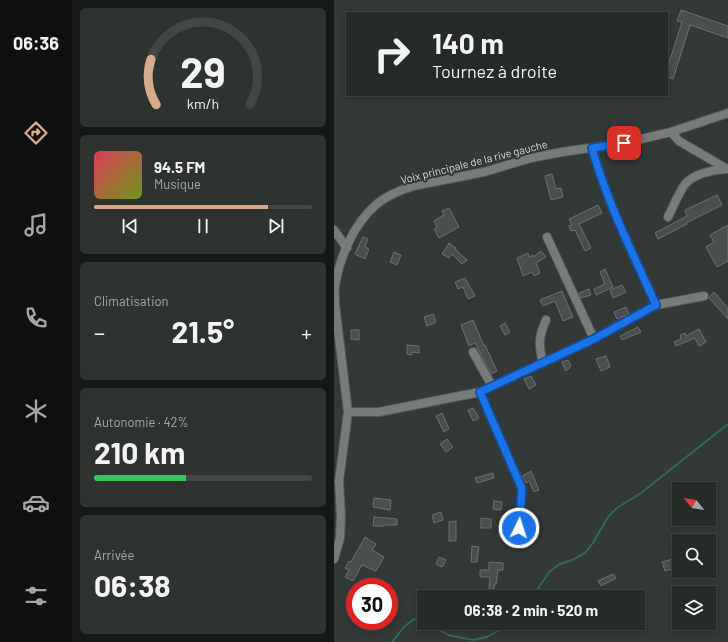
<!DOCTYPE html>
<html lang="fr">
<meta charset="utf-8">
<style>
:root{--surface:#262b28;--page:#2e3330;--text:#f1f3f6;--muted:#a4a7a8;--line:#424745;--accent:#d6ab8b}
body{margin:0;font-family:Barlow,sans-serif;background:var(--page);color:var(--text);height:100vh;display:flex;flex-direction:column;font-size:15px;white-space:nowrap}
*{box-sizing:border-box;margin:0}
p{font-size:13px;color:var(--muted)}
.icon{flex:none;width:22px;height:22px;fill:none;stroke:currentColor;stroke-width:2;stroke-linecap:round;stroke-linejoin:round}
.map{position:relative;flex:1;overflow:hidden}
.side{display:flex;flex-direction:column;gap:8px;padding:8px;background:#151816;width:262px}
.side>*{flex:none}
.banner{position:absolute;left:12px;top:12px;width:322px;height:84px;border-radius:0px;box-shadow:0 2px 6px #0003,0 0 0 1px var(--line);background:#262b28;color:var(--text);overflow:hidden}
.needle{width:26px;rotate:300deg}
.buttons{position:absolute;left:338px;top:482px;display:grid;gap:8px}
.buttons a{display:grid;place-items:center;width:44px;height:44px;border-radius:0px;background:var(--surface);box-shadow:0 2px 6px #0003,0 0 0 1px var(--line);font-size:20px}
.speed{position:absolute;left:12px;top:578px;display:flex;gap:8px;font-size:20px;font-weight:700;text-align:center}
.speed>*{display:grid;place-content:center;width:52px;height:52px;border-radius:50%;background:var(--surface);box-shadow:0 2px 6px #0003,0 0 0 1px var(--line);line-height:1}
.speed .limit{border:6px solid #d22;background:#fff;color:#111}
.pin{position:absolute;display:grid;place-items:center;width:34px;height:34px;color:#fff;margin:-17px;border-radius:8px;box-shadow:0 2px 6px #0006}
.me{position:absolute;width:44px;margin:-22px;rotate:4deg;stroke-linejoin:round;filter:drop-shadow(0 0 3px #0008)}
.turn{display:flex;align-items:center;gap:14px;height:84px;padding:0 20px;font-size:18px}
.turn .icon{width:52px;height:52px;stroke-width:2.5}
.turn b{display:block;font-size:28px;line-height:34px}
.big{font-size:30px;font-weight:700;line-height:1.1}
.side .card{flex:1;display:flex;flex-direction:column;justify-content:center;gap:6px;min-width:0;padding:0 14px;border-radius:6px;background:var(--page)}
.side .dial{align-items:center;gap:0}
.dial svg{height:104px;overflow:visible;fill:none;stroke:var(--line);stroke-width:7;stroke-linecap:round;text-anchor:middle}
.dial text{fill:var(--text);stroke:none}
.song{display:flex;align-items:center;gap:12px}
.cover{width:48px;height:48px;border-radius:6px;background:linear-gradient(135deg,hsl(350 70% 55%),hsl(80 70% 35%))}
.played{height:4px;border-radius:2px;background:linear-gradient(90deg,var(--accent) 80%,var(--line) 80%)}
.keys{display:flex;justify-content:space-around;direction:ltr}
.heat{display:flex;justify-content:space-between;align-items:center;font-size:22px;direction:ltr}
.charge{height:6px;border-radius:3px;background:linear-gradient(90deg,#34c759 42%,var(--line) 0)}
.trip{position:absolute;left:83px;top:590px;width:228px;height:40px;border-radius:0px;background:var(--surface);box-shadow:0 2px 6px #0003,0 0 0 1px var(--line);font-weight:700;line-height:40px;text-align:center}
main{display:flex;flex:1;min-height:0}
.tab-bar{display:flex;flex-direction:column;width:72px;justify-content:space-around;align-items:center;background:#0f1110;color:var(--muted)}
.tab-bar .icon{width:28px;height:28px}
.tab-bar .selected{color:var(--accent)}
.tab-bar b{font-size:18px;color:var(--text)}
.map>svg:first-child{display:block}
.lines{fill:none;stroke-linecap:round;stroke-linejoin:round}
.stream{stroke:#2f6a52;stroke-width:2}
.building{fill:#494f4c;stroke:#6a706d}
.minor-casing{stroke:#535856;stroke-width:10}
.minor{stroke:#767d79;stroke-width:8}
.route-casing{stroke:#114b97;stroke-width:10}
.route{stroke:#1a73e8;stroke-width:7}
.labels{text-anchor:middle;stroke-width:4;stroke-linejoin:round;paint-order:stroke}
.street-label{font-size:11px;fill:#d5d9d7;stroke:#333936}
</style>
<main>
<nav class="tab-bar">
<b>06:36</b>
<svg class="icon selected" aria-label="directions" viewBox="0 0 24 24"><path d="M12 3l9 9-9 9-9-9zM9 14v-3h6M13 9l2 2-2 2"/></svg>
<svg class="icon" aria-label="music" viewBox="0 0 24 24"><path d="M9 18V5l10-2v13"/><circle cx="6" cy="18" r="3"/><circle cx="16" cy="16" r="3"/></svg>
<svg class="icon" aria-label="phone" viewBox="0 0 24 24"><path d="M5 4h4l2 5-3 2q2 4 5 5l2-3 5 2v4C11 20 4 13 5 4z"/></svg>
<svg class="icon" aria-label="climate" viewBox="0 0 24 24"><path d="M12 3v18M4 7l16 10M4 17L20 7"/></svg>
<svg class="icon" aria-label="car" viewBox="0 0 24 24"><path d="M5 17H2v-5l4-1 3-4h7l3 4 3 1v5h-3M9 17h6M6 11h13"/><circle cx="7" cy="17" r="2"/><circle cx="17" cy="17" r="2"/></svg>
<svg class="icon" aria-label="filters" viewBox="0 0 24 24"><path d="M4 7h16M4 17h16"/><circle cx="9" cy="7" r="2"/><circle cx="15" cy="17" r="2"/></svg>
</nav>
<section class="side">
<div class="card dial"><svg viewBox="0 0 100 80">
<path d="M14 69A42 42 0 1 1 86 69"/>
<path d="M14 69A42 42 0 0 1 10 34" stroke="#d6ab8b"/>
<text x="50" y="56" font-size="32" font-weight="700">29</text>
<text x="50" y="72" font-size="11">km/h</text>
</svg></div>
<div class="card">
<div class="song"><i class="cover"></i><div><b>94.5 FM</b><p>Musique</p></div></div>
<div class="played"></div>
<div class="keys"><svg class="icon" aria-label="previous" viewBox="0 0 24 24"><path d="M18 5L8 12l10 7zM5 5v14"/></svg><svg class="icon" aria-label="pause" viewBox="0 0 24 24"><path d="M8 5v14M16 5v14"/></svg><svg class="icon" aria-label="next" viewBox="0 0 24 24"><path d="M6 5l10 7-10 7zM19 5v14"/></svg></div>
</div>
<div class="card"><p>Climatisation</p>
<div class="heat"><a>−</a><b class="big">21.5°</b><a>+</a></div>
</div>
<div class="card"><p>Autonomie · 42%</p><b class="big">210 km</b><div class="charge"></div></div>
<div class="card"><p>Arrivée</p><b class="big">06:38</b></div>
</section>
<div class="map">
<svg width="394" height="642" viewBox="0 0 394 642">
<rect width="100%" height="100%" fill="#333936"/>
<g class="lines">
<!-- stream -->
<path class="stream" d="M198,597L216,571L226,564L238,560L251,553L259,543L274,517L283,508L307,493L394,424
M95,623L114,635L139,640L153,637L178,623
M58,642L70,627L80,619L90,621"/>
</g>
<!-- building -->
<path class="building" d="M347,10L394,26V38L356,25L339,79L333,77V69L348,22L343,21Z
M218,174L222,189L227,188L229,197L217,200L211,176Z
M383,195L388,205L352,223L353,224L324,239L321,233L353,216L351,210Z
M264,205L268,213L245,224L257,248L251,251L241,230L237,231L235,226L238,225L235,219Z
M115,208L125,227L105,238L100,229L103,227L100,221L110,215L108,211Z
M394,225V261L383,267L372,247L380,242L376,235Z
M29,237L34,239L31,247L35,249L31,259L21,254Z
M115,243L122,248L121,249L133,260L128,264L118,254L115,258L108,254Z
M207,251L212,257L202,263L206,273L200,276L198,272L189,276L183,258L194,253L195,257L199,255V257Z
M60,252L67,255L63,265L56,262Z
M271,269L279,287L262,295L260,289L271,284L266,272Z
M131,278L141,296L134,299L129,287L124,289L121,282Z
M288,285L292,292L279,298L276,290Z
M255,289L257,295L247,298L245,293Z
M228,291L239,317L229,321L221,301L209,306L206,300Z
M380,292L394,308V319L375,298Z
M292,307L295,314L283,319L280,312Z
M99,314L102,322L93,326L90,317Z
M139,320L150,346L151,345L163,371L157,374L141,343L135,346L127,325Z
M171,323L176,332L171,335L166,326Z
M304,327L307,332L288,340L286,336Z
M365,329L372,342L365,346L361,338L342,346L340,342L347,339L346,335L351,333L352,336Z
M17,330H25V340L17,339Z
M73,345L85,346V353L78,352V355L73,354Z
M272,356L276,367L267,371L262,359Z
M234,360L237,366L232,371L228,362Z
M197,376L202,385L195,389L190,379Z
M139,408L145,418L139,421L134,410Z
M108,413L115,429L110,432L102,416Z
M113,439L119,447L112,452L106,444Z
M197,471L205,490L200,492L195,481L192,483L188,476Z
M159,473L160,478L143,483L141,478Z
M40,498L57,500L56,510L39,507Z
M160,501L168,502L167,510L159,509Z
M107,512L109,520L100,523L98,515Z
M40,517L63,519V525H50V526H39Z
M147,518L157,519V528H147Z
M122,521V541H115V522Z
M31,537L42,544L38,550L50,557L42,571L28,565L19,581L11,577L15,570L11,568L15,561L17,562Z
M138,546L145,547L143,562H137Z
M105,557L112,560L108,567L102,564Z
M342,558L345,567L331,571L328,562Z
M155,562L169,563V570H164L162,584H161L157,597L151,595L152,589L155,590L156,577H146V570H155Z
M279,574L282,578L267,586L264,581Z"/>
<g class="lines">
<defs>
<path id="minor" d="M337,132L345,141L393,169
M334,217C338,209 346,190 352,183C362,173 379,170 393,169
M0,230L13,248
M213,237L260,339
M322,305L370,296
M139,352L158,386
M209,362C204,344 205,336 212,320
M146,392L188,489L185,528
M14,412H45L146,392L260,339L322,305C299,254 273,202 258,148
M0,559L6,538L7,516L5,481L14,412L1,304C1,298 0,292 1,286C6,256 20,223 43,204C53,195 67,190 79,186L150,172L197,158L228,152L290,143L337,132L394,113"/>
</defs>
<!-- minor casing -->
<use href="#minor" class="minor-casing"/>
<!-- minor -->
<use href="#minor" class="minor"/>
</g>
<g class="lines">
<defs>
<path id="route" d="M185,528L188,489L146,392L260,339L322,305C299,254 273,202 258,148L290,143"/>
</defs>
<!-- route casing -->
<use href="#route" class="route-casing"/>
<!-- route -->
<use href="#route" class="route"/>
</g>
<g class="labels">
<!-- street labels -->
<g class="street-label">
<text transform="translate(140 162) rotate(-14)" y="4">Voix principale de la rive gauche</text>
</g>
</g>
</svg>
<div class="buttons">
<a><svg class="needle" viewBox="-14 -14 28 28"><path d="M0-13l5 13h-10z" fill="#e53935"/><path d="M0 13l5-13h-10z" fill="#a4a7a8"/></svg></a>
<a><svg class="icon" aria-label="search" viewBox="0 0 24 24"><circle cx="10" cy="10" r="6"/><path d="M15 15l6 6"/></svg></a>
<a><svg class="icon" aria-label="layers" viewBox="0 0 24 24"><path d="M12 4l9 5-9 5-9-5zM3 14l9 5 9-5"/></svg></a>
</div>
<div class="speed"><div class="limit">30</div></div>
<div class="pin" style="left:290px;top:143px;background:#d93025"><svg class="icon" aria-label="arrive" viewBox="0 0 24 24"><path d="M6 21V4h12l-3 4 3 4H6"/></svg></div>
<svg class="me" style="left:185px;top:528px" viewBox="-20 -20 40 40"><circle r="17" fill="#1a73e8" stroke="#fff" stroke-width="3"/><path d="M0-11L8 9 0 5-8 9z" fill="#fff"/></svg>
<div class="trip">06:38 · 2 min · 520 m</div>
<div class="banner">
<div class="turn"><svg class="icon" aria-label="right" viewBox="0 0 24 24"><path d="M7 20v-9h11M14 6l5 5-5 5"/></svg><div><b>140 m</b>Tournez à droite</div></div>
</div>
</div>
</main>
